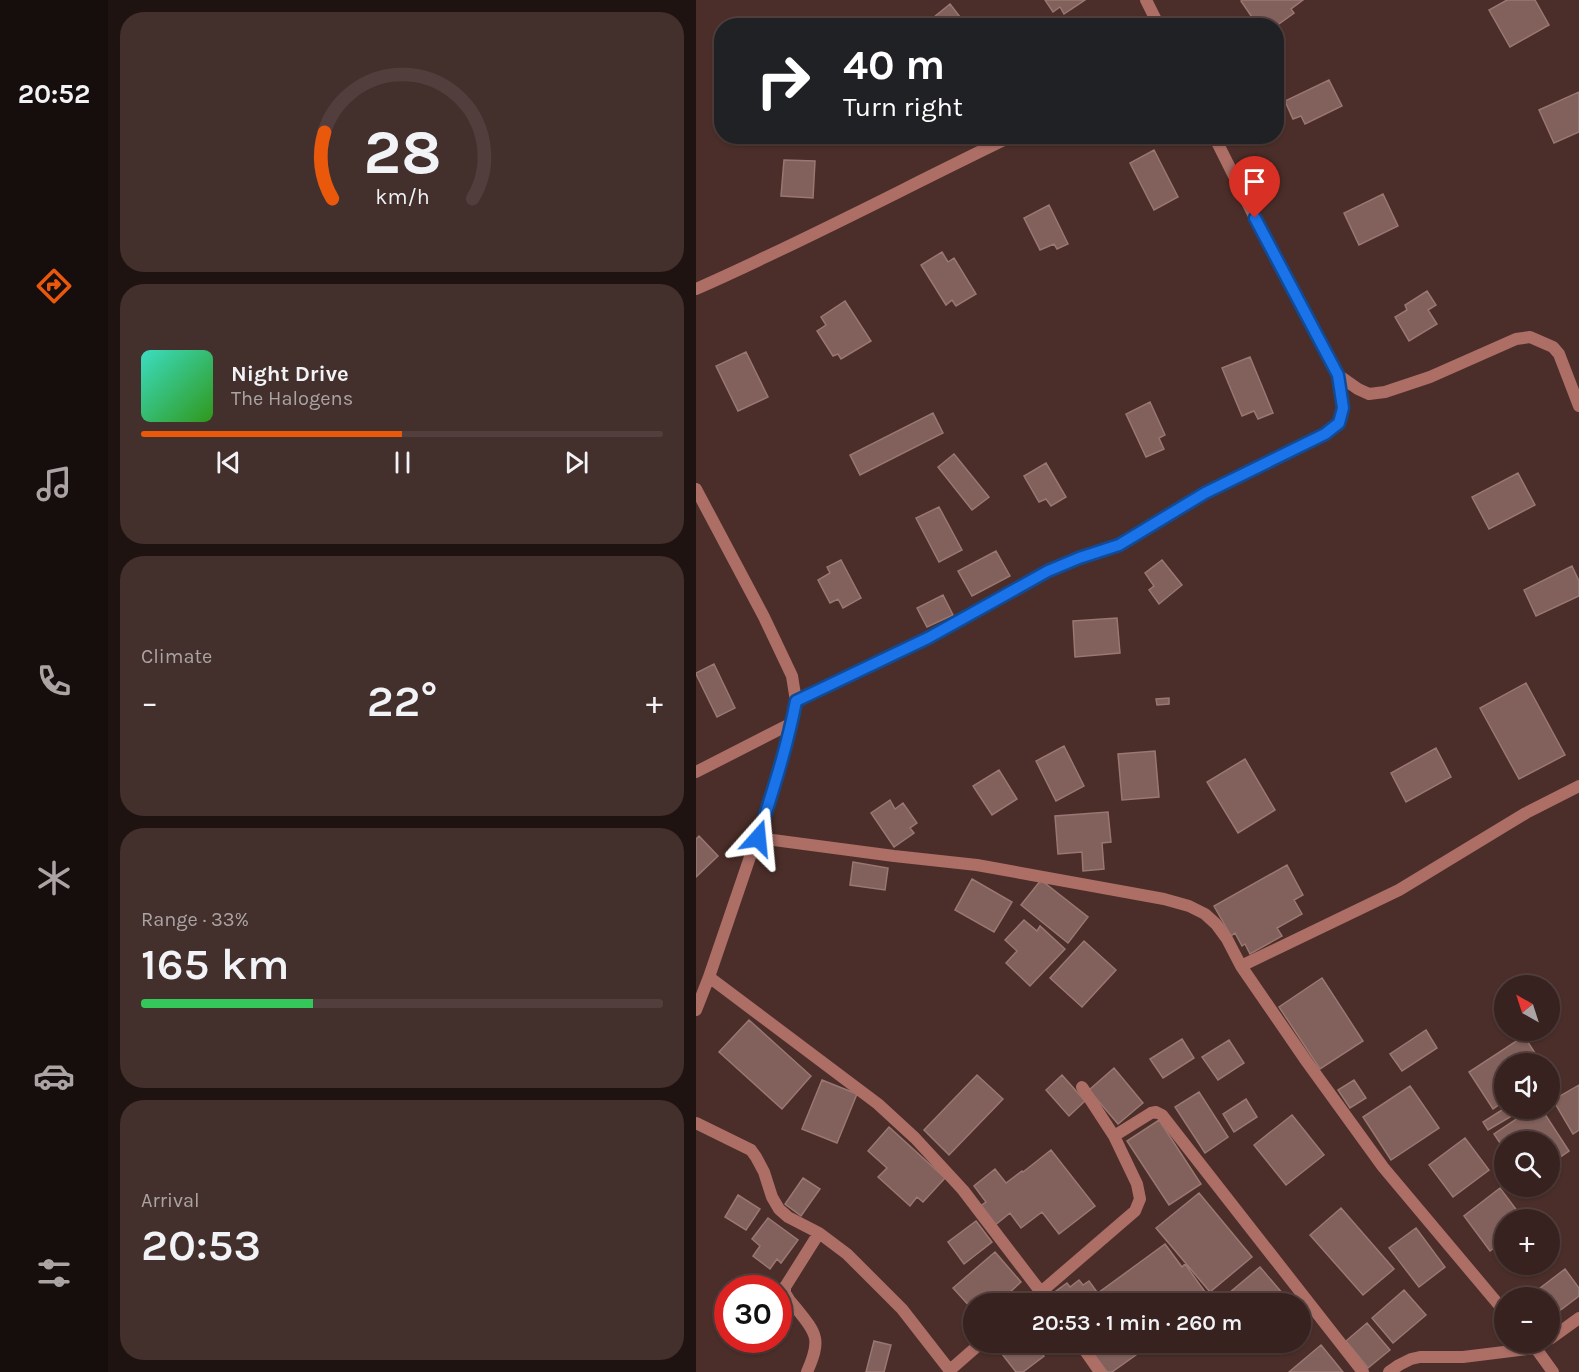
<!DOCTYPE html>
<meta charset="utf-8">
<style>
:root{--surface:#38221f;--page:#432f2c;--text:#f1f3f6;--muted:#aba4a4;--line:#523f3d;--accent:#ea580c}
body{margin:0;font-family:Karla,sans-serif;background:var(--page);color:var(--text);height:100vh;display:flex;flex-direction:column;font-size:22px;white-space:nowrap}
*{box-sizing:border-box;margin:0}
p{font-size:20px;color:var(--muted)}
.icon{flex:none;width:33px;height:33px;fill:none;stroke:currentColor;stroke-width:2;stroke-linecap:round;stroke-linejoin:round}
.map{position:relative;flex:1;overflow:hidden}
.sheet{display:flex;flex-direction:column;gap:12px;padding:12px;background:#1f1311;width:588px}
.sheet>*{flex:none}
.banner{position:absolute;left:18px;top:18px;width:570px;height:126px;border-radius:24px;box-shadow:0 2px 4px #0004,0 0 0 2px var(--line);background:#202124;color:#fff;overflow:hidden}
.needle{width:39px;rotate:321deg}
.controls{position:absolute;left:798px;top:975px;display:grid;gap:12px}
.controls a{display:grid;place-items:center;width:66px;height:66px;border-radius:50%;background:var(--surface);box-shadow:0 2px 4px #0004,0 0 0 2px var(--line);font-size:30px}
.speed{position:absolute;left:18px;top:1275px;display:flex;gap:12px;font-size:30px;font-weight:700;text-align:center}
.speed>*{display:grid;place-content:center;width:78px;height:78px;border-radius:50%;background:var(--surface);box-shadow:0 2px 4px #0004,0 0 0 2px var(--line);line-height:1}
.speed .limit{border:9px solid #d22;background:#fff;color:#111}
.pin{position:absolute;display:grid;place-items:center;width:51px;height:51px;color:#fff;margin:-62px -26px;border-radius:50% 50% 50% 0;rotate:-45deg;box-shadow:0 0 6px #0007}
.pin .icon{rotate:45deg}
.me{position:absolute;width:66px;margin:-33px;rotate:18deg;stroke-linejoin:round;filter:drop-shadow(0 0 4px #0008)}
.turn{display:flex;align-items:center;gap:21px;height:126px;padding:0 30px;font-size:27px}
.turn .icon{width:78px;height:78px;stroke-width:2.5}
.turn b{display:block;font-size:42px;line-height:51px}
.big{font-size:45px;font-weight:600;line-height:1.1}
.sheet .card{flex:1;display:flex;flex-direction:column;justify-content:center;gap:9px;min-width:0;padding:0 21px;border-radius:24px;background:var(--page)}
.sheet .dial{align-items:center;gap:0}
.dial svg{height:156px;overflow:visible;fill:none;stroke:var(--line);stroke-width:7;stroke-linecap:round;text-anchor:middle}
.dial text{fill:var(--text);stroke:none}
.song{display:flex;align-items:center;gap:18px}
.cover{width:72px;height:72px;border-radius:9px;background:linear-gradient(135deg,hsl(170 70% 55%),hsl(110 70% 35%))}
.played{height:6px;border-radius:3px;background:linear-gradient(90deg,var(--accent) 50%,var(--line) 50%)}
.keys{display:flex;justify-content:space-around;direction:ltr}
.heat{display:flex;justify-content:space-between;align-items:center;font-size:33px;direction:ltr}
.charge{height:9px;border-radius:4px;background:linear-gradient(90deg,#34c759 33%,var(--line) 0)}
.trip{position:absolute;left:267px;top:1293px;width:348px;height:60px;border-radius:30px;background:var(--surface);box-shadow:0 2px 4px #0004,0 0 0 2px var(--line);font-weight:600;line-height:60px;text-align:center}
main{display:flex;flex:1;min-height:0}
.tab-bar{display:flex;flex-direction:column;width:108px;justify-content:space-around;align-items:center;background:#160e0c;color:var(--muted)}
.tab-bar .icon{width:42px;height:42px}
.tab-bar .active{color:var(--accent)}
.tab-bar b{font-size:27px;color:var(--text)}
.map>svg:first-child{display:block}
.building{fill:#82605b;stroke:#9a7771;stroke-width:1.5}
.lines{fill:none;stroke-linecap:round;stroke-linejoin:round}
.service{stroke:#ac6e65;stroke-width:12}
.minor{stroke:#ac6e65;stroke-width:12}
.route-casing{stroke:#114b97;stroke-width:15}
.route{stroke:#1a73e8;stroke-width:10}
</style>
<main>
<nav class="tab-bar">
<b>20:52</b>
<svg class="icon active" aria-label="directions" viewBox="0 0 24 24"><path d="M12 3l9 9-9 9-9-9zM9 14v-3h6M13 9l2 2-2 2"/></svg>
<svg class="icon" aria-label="music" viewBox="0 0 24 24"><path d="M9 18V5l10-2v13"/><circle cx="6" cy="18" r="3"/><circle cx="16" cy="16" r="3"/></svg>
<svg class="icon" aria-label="phone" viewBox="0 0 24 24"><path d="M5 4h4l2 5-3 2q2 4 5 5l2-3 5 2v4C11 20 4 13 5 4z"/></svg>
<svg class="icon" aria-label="climate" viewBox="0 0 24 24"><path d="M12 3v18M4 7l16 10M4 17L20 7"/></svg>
<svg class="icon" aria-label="car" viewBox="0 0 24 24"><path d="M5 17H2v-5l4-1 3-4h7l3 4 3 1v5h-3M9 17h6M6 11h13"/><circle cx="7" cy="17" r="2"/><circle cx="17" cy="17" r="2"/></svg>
<svg class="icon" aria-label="filters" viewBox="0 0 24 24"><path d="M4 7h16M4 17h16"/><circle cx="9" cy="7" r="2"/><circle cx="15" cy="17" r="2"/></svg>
</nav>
<section class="sheet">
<div class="card dial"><svg viewBox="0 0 100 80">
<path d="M14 69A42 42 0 1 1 86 69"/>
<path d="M14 69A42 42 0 0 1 10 35" stroke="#ea580c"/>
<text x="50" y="56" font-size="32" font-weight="700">28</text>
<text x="50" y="72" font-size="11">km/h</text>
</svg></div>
<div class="card">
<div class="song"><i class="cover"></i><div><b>Night Drive</b><p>The Halogens</p></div></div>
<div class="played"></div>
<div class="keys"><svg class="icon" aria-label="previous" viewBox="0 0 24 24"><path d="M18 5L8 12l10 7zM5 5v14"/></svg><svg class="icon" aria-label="pause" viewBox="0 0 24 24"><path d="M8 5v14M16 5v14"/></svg><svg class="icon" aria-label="next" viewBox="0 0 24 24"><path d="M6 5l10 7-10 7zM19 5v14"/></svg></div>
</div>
<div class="card"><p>Climate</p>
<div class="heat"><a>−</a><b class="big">22°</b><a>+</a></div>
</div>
<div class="card"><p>Range · 33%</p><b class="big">165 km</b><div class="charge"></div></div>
<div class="card"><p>Arrival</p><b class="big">20:53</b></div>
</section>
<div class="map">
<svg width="883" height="1372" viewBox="0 0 883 1372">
<rect width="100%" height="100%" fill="#4b2e29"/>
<!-- building -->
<path class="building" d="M349,0H389L368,14L364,7L357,12Z
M546,0H607L595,9L598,13L580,26H573L570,21L562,26L545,1Z
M811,0H839L853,25L814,47L793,10Z
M254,4L271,26H227Z
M633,80L646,106L609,124L605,116L597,119L589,101Z
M883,92V132L858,143L843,110Z
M458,150L482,197L458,210L434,163Z
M88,160L119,161L117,198L85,196Z
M687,194L702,226L663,245L648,213Z
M353,205L372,244L361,249L358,244L344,250L328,218Z
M246,252L252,262L258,258L280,294L260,306L256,300L250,305L225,265Z
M731,291L740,305L732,310L741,324L713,341L699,317L711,310L709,305Z
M149,301L175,341L145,359L142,354L137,356L121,331L130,325L125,317Z
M50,352L72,397L42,411L20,366Z
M554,357L577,413L562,419L558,411L546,416L526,368Z
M454,402L469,435L463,438L468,449L450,457L430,414Z
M237,413L247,433L164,475L154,455Z
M258,454L293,497L276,510L242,467Z
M350,463L370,497L355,506L350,499L343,502L328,476Z
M822,473L839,505L793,529L776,497Z
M243,507L266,550L243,562L220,518Z
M300,551L314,576L276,596L262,571Z
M145,560L165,598L147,608L142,599L134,603L122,580L134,573L131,567Z
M466,560L486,585L463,604L453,590L458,586L449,573Z
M876,566L883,581V596L840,616L828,590Z
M247,595L257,615L231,627L221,608Z
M421,618L424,653L379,657L377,621Z
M18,664L39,708L21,717L0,674V673Z
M830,683L869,755L823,779L784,708Z
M473,698V704L461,705L460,699Z
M368,746L388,786L360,801L340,761Z
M740,748L755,777L710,802L695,773Z
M459,751L463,797L426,800L422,754Z
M549,759L579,810L542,833L511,782Z
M303,770L321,799L296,815L277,786Z
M194,800L199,809L207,803L221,823L214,828L218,833L198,847L175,813Z
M412,812L415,842L406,843L408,869L387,871L386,852L362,854L359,816Z
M3,836L22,856L0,877V839Z
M157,862L192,868L189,890L154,885Z
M591,865L607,895L598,900L606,914L581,928L586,936L554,954L549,944L546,946L539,933L535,936L518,906Z
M276,879L316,902L298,932L259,910Z
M345,880L392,917L372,943L325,905Z
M328,920L341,931L344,926L369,949L334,986L310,963L321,951L309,940Z
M388,941L420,970L386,1007L354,978Z
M626,978L667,1041L624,1069L583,1007Z
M53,1020L115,1076L86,1109L23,1052Z
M730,1030L741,1048L706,1071L694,1054Z
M828,1036L846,1064H808V1101L797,1109L773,1072Z
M486,1039L498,1058L467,1078L454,1059Z
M533,1040L548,1063L522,1080L506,1057Z
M418,1068L447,1103L422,1124L393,1090Z
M281,1075L307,1099L253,1155L228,1130Z
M366,1075L389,1101L373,1116L350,1090Z
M126,1080L161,1094L141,1143L106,1129Z
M658,1080L670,1098L654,1108L642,1090Z
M883,1085V1130L877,1134L857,1100Z
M714,1086L743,1128L695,1160L667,1117Z
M503,1092L532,1137L509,1153L479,1107Z
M550,1099L561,1117L538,1132L527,1114Z
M809,1108H819L821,1113L792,1130L787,1122Z
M837,1108H845L873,1151L854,1164V1142H808V1149L798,1134Z
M596,1115L628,1155L590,1185L558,1145Z
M463,1120L505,1184L473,1205L431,1141Z
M193,1127L249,1178L227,1202L221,1197L214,1206L182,1177L191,1168L172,1151Z
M769,1138L793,1170L757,1197L733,1165Z
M355,1150L399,1206L363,1234L346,1212L325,1228L314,1213L298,1226L283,1207L290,1202L278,1186L299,1169L310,1183L326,1171L327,1172Z
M107,1178L124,1189L105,1216L89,1204Z
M804,1188L828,1220H808V1240L794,1251L768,1216Z
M503,1193L556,1257L514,1292L460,1228Z
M42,1195L64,1209L50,1230L29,1217Z
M645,1208L698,1269L667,1295L614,1235Z
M72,1218L102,1240L85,1263L81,1259L74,1269L57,1256L64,1246L56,1239Z
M280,1221L296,1242L268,1264L252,1242Z
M720,1228L749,1267L723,1287L693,1248Z
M469,1244L486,1267L489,1264L512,1296L502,1304H461L457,1299L450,1304H410L402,1293Z
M299,1252L325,1282L301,1304H278V1311L257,1288Z
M564,1267L593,1301L590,1304H520Z
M869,1269L883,1288V1296L854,1318V1298H831Z
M383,1280L387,1285L393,1281L406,1299L401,1304H357L352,1297L371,1283L374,1287Z
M708,1290L730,1315L697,1343L676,1318Z
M671,1323L694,1350L672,1368L650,1341Z
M178,1341L195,1345L188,1372H170Z
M302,1342H337L348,1356L327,1372H320L299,1345Z
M404,1342H438L444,1352L416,1372H411L394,1349Z
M523,1342H543L531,1352Z
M625,1345L647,1372H593Z"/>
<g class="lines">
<!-- service -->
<path class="service" d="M854,1339L883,1318"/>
<!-- minor -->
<path class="minor" d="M450,0L463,26
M0,289C107,242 210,187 316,136
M642,375L662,389L673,394L689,392L734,377L820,339L834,337L857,347L863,354L883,406
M0,489L68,617L96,676L100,701L96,723L81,778L13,977L0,1010
M100,701L232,638L352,571L383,558L423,545L509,493L629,434L643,423L647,408L642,375L559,218L518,136
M0,772L96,723
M62,838L198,856L281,865L468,899L493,906L509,914L520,924L531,939L545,966L611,1062L687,1167L808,1311
M545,966L703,890L830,813L883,786
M13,977L182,1104L219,1138L267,1190L354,1304
M0,1123L55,1150L60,1157L68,1172L76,1197L83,1209L92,1217L123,1233L151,1254L206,1309L255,1372
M418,1136L455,1113L460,1112L466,1115L667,1372
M331,1304L439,1211L444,1199L441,1184L418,1136L386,1087
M383,1342L404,1372
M836,1343L857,1372
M254,1370L286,1342
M111,1372C125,1340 122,1335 100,1308C96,1304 92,1299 89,1293V1287L123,1233
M693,1372L703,1365L715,1359L724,1357H767L840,1348"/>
</g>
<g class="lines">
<defs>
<path id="route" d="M62,838C76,793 91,748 100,701L232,638L352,571L383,558L423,545L509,493L629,434L643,423L647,408L642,375L559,218"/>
</defs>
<!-- route casing -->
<use href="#route" class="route-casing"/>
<!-- route -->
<use href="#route" class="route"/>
</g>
</svg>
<div class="controls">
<a><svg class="needle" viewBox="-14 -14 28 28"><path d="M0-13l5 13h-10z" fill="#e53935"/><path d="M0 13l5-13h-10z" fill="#aba4a4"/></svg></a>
<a><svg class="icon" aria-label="sound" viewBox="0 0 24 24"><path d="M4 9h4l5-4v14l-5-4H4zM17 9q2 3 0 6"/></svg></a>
<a><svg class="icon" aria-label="search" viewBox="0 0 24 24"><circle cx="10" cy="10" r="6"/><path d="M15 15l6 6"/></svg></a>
<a>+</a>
<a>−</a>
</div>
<div class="speed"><div class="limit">30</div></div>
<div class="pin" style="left:559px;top:218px;background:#d93025"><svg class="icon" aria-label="arrive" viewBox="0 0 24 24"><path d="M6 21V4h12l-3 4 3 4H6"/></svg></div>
<svg class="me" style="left:62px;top:838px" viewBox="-20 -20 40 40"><path d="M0-17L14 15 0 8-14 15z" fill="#1a73e8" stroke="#fff" stroke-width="4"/></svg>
<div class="trip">20:53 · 1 min · 260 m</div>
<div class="banner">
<div class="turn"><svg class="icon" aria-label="right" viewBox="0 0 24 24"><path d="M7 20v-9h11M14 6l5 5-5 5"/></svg><div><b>40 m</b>Turn right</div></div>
</div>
</div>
</main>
